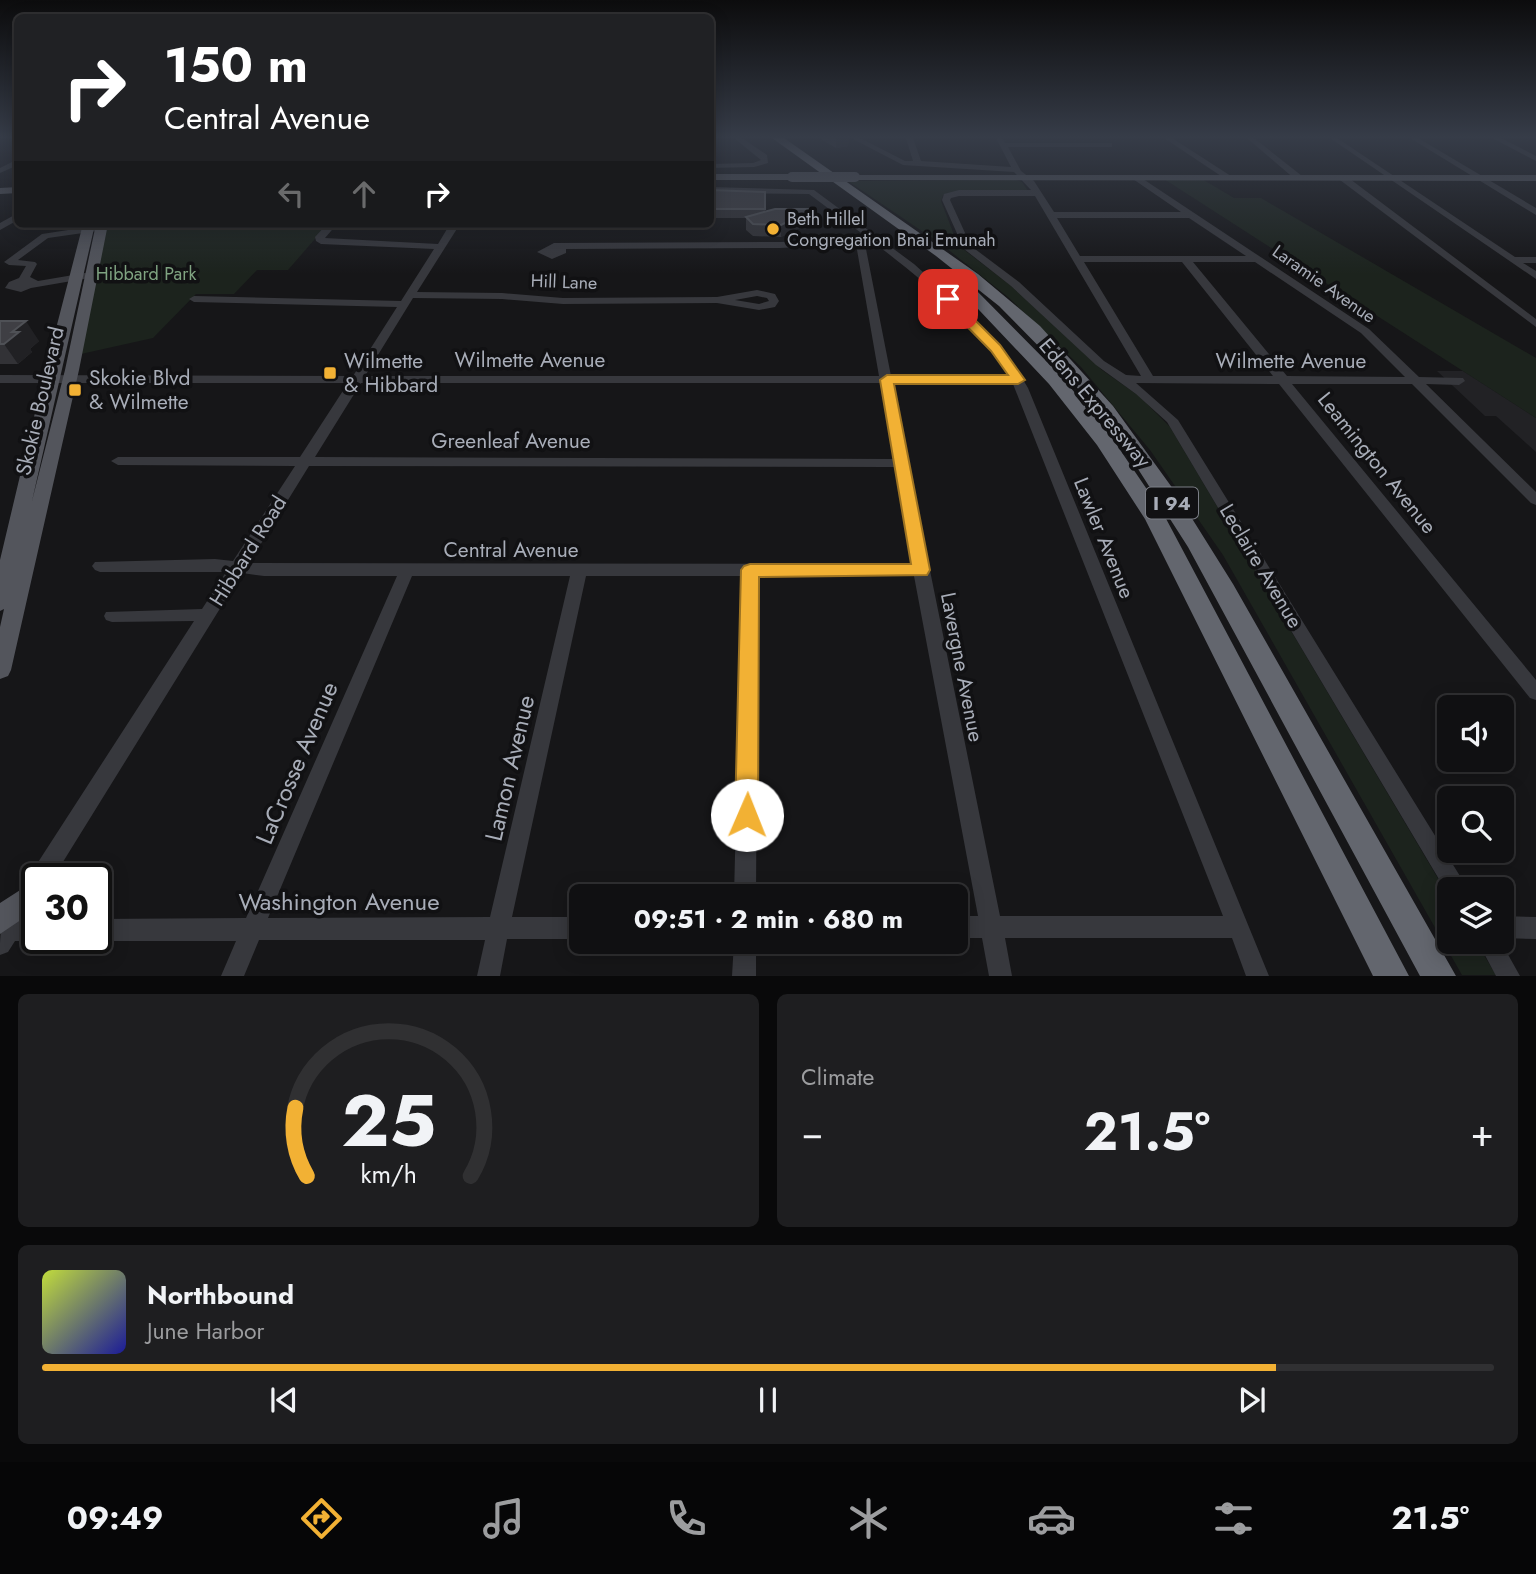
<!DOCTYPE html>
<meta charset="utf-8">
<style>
:root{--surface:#101012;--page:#1e1e20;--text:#f1f3f6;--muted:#9c9d9f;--line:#303032;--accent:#f2b134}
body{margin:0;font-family:Jost,sans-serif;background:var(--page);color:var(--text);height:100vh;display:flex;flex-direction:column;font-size:26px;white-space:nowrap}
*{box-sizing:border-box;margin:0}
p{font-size:23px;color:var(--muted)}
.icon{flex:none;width:38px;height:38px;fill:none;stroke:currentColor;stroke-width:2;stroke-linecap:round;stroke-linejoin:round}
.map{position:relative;height:976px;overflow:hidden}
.panel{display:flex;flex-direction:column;gap:18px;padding:18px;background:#09090a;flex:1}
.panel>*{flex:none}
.guide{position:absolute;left:14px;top:14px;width:700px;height:214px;border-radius:10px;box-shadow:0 4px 18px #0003,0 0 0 2px var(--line);background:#202124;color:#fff;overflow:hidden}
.buttons{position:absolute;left:1437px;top:695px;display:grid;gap:14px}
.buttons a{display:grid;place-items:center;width:77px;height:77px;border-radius:10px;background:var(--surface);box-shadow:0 4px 18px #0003,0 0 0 2px var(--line);font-size:35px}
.speed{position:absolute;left:21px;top:863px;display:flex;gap:14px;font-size:35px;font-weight:700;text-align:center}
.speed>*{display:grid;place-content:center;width:91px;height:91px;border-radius:50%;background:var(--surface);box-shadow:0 4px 18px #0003,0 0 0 2px var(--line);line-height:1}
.speed .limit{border:4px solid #111;border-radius:10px;background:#fff;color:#111}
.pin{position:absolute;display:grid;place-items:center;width:60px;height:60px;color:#fff;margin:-30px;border-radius:14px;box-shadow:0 4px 10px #0006}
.me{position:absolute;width:77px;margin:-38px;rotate:1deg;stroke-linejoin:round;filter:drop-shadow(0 0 5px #0008)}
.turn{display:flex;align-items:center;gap:24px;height:147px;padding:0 35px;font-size:32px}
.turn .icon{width:91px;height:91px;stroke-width:2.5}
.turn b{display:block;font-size:49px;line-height:60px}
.lanes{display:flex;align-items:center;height:66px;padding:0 35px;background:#0003;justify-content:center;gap:35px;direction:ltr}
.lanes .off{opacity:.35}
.big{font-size:52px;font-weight:700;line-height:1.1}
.panel .widget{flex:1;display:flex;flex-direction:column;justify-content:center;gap:10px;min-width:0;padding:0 24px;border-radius:10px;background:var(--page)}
.panel .dial{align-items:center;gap:0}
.dial svg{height:182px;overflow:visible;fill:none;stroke:var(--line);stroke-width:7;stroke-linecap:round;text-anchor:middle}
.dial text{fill:var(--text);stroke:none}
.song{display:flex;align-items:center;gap:21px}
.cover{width:84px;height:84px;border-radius:10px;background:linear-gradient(135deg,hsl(70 70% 55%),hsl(240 70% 35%))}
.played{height:7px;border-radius:4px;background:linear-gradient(90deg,var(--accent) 85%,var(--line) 85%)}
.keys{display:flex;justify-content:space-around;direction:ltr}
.heat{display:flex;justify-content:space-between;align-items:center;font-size:38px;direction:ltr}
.panel .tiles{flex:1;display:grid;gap:18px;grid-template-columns:1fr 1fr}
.widget:last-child{grid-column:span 2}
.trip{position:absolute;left:569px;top:884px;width:399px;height:70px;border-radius:10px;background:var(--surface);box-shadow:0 4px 18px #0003,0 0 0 2px var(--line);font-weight:700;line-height:70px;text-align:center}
.menu{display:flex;height:112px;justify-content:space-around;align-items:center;background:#060607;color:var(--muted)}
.menu .icon{width:49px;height:49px}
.menu .current{color:var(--accent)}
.menu b{font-size:32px;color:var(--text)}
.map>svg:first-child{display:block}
.built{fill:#222225}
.green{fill:#1c231d}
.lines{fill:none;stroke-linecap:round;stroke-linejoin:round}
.minor{fill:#37383d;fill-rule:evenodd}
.major{fill:#53555c;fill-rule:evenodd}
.highway{fill:#63666e;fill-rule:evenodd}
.major-bridge{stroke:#53555c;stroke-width:10}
.wall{fill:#323236}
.shaded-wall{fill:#212124}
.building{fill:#3f3f44;stroke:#4f5156;stroke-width:2}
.route{fill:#f2b134;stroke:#9d7322;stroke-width:2}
.poi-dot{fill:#f2b134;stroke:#111113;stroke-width:2.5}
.labels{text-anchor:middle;stroke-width:7;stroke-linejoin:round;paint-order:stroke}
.far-poi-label{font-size:18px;fill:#a8adb8;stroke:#111113;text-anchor:start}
.far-park-label{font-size:18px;fill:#7fa381;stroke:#111113}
.far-street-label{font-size:18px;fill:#a8adb8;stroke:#111113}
.shield{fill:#111113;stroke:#7b7e86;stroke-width:2}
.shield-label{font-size:19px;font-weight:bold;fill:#a8adb8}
.street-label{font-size:21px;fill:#a8adb8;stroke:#111113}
.poi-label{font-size:21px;fill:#a8adb8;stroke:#111113;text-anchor:start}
.near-street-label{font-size:24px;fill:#a8adb8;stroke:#111113}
</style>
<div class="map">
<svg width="1536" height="976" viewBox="0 0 1536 976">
<rect width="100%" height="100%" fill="#161618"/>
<!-- built -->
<path class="built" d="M1437,371H1463L1536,418V452L1496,416H1485Z"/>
<!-- green -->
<path class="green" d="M1164,179H1202L1234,198H1261L1536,358V418Z
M1016,180L1022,182L1028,191L943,195L941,201L956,240L963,249L1010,285L1102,370L1139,396L1170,427L1449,897V942H1476L1496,975H1462L1223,555L1150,450L1081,367L1008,297L941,244L848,181Z
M106,224H328L288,270H257L234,294H196L153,338L81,354Z"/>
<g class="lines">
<!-- minor -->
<path class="minor" d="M734,138H742L767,155L768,163L754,167L710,168V164L753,163L761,160Z
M851,138H860L905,161H913L906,138H913L921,161L1011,167L996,138H1002L1005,143H1112V147H1008L1021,171L1034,181L1054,212H1181L1130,177L1137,175L1369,329L1419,377L1463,378L1465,381L1459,385L1426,384L1536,492V505L1531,503L1412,384H1292L1536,680V700L1530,698L1279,384L1136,383L1178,420L1468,889H1449V896L1167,422L1136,394L1096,365L1011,286L964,249L942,200L944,194L959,190H1031L1014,172L903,165ZM959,196H1035L1141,376L1126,375L1104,361L1019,282L971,246L950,200L951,198ZM1057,218H1189L1246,256H1080ZM1084,262H1182L1273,376H1153ZM1193,262H1255L1361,333L1405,377L1287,376Z
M1164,138H1172L1234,178L1227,180Z
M1247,138H1254L1302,176V180H1296Z
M1330,138H1337L1515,257H1536V263H1523L1536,271V279Z
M1410,138H1418L1536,208V215Z
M1492,138H1501L1536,156V161Z
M18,159V165L0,173V168Z
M1340,176H1346L1536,319V327L1340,180Z
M710,187L814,190L914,264L963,308L1010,358L1028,388L1269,976H1246L1232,938H1005L1012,976H989L982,938H956V916H978L914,576H758L756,896H734L742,576H586L512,917H581V939H507L500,976H477L485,940H259L244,976H221L236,941H96L88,938H96V919L246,918L397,576H264L242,573L53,878H37V887L33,886L30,878L33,870L194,621L112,622L106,620L104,616L106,612L202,609L226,572H100L95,570L92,566L95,562L215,559L233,561L295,466L118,465L111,461L118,457H300L348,383H0V375L353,376L397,307L194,302L189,299L194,296L401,301L434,249L321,244L316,241L315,237L327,224H337L325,238L438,244L450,224H460L417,292L502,293L563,298L717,297L757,290L775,294L779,301L775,307L759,310L717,303L563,304L502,299L413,298L365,376H879L856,244L780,248L566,249V253L552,259L537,252L554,243L780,242L868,238L809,194L710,193ZM873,242C917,275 983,329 1009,376H891L865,244ZM757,296L767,298L769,301L759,304L735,300ZM361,383H880L893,459L315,457ZM892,383L1013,384L1223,916H1000ZM309,466L895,467L912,564L249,563ZM412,576H570L490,917L268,918Z
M18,213V220L0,230V223Z
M504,224H626L627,225L622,228L509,227Z
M101,225L106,228L104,230L48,238L18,260L35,262L37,264L30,277L38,281L91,272L95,273V277L31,288L21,292L5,288L9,282L19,278L26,266L9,265L4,262L42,234Z
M19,902L27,905L30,913L28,919H37V938H45L37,941H15L8,952L0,955C0,935 0,911 19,902Z
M1502,916L1536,917V939L1502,938Z
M734,942H756V976H732Z
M1478,942H1501L1520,976H1496Z"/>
<!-- major -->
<path class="major" d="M710,174H792L797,177L792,180H710Z
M851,175H1536V181L855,180L850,177Z
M18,187V193L0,194V188Z
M83,224H95L32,501L65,370L96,224H108L79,370L11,670L8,676L0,679V627L4,609L0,611V560L43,379Z
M28,885L37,889V909L0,934V903Z"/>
<!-- highway -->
<path class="highway" d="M772,138H784L978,274L1040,326L1113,406L1176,493L1233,584L1456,976H1420L1188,547L1131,458L1099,414L1065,373L999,306L936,256Z
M967,284L972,286L1061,376L1112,438L1163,513L1409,976H1373L1145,519L1097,445L1049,384L962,292L959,289L962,286Z"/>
<!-- major-bridge -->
<path class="major-bridge" d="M792,177H855"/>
</g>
<!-- wall -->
<path class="wall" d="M819,138H849L848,146L836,148Z
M710,190L765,192V212L814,221L781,237L753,236L746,230V218H710Z
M192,224H276L272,228L248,230L247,227H193Z
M0,321L39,341L30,349L32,352L18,364H0Z"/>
<!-- shaded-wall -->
<path class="shaded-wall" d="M836,138H849L848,146L836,148Z
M814,209V221L781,237V225Z
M246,224H276L272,228L248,230Z
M26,321L39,341L30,349L32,352L18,364L4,344L12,332Z"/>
<!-- building -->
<path class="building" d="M710,190L765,192V209H710Z
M775,209H814L781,225L753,224L746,217Z
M0,321H26L12,332H19L4,344H0Z"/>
<!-- sky -->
<linearGradient id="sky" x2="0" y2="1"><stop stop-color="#0c0c0d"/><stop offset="0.5" stop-color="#363c48"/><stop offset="1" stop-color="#363c48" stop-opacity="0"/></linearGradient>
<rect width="1536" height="274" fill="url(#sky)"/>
<!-- route -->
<path class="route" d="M948,296L952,297L1000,345L1025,380L1018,384H894L930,570L927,575L759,577L758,815L755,822L747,825L738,822L735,815L741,570L744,566L750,564H911L880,380L887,375H1008L991,351L943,302V297Z"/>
<!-- markers -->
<g class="poi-dot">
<circle cx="773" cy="229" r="7"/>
<rect x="323" y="366" width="14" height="14" rx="3.5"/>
<rect x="68" y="383" width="14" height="14" rx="3.5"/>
</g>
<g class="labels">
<!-- far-poi labels -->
<g class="far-poi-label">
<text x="787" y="225">Beth Hillel<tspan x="787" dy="21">Congregation Bnai Emunah</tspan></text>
</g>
<!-- far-park labels -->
<g class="far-park-label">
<text x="146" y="280">Hibbard Park</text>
</g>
<!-- far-street labels -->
<g class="far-street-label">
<text transform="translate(564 282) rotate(2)" y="6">Hill Lane</text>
<text transform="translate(1324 284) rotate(35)" y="6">Laramie Avenue</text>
</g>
<!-- shield labels -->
<rect class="shield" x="1146" y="487.5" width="52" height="31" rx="5"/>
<g class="shield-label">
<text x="1172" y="510">I 94</text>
</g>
<!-- street labels -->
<g class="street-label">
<text x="530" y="367">Wilmette Avenue</text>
<text x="1291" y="368">Wilmette Avenue</text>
<text transform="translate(40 401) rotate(-77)" y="7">Skokie Boulevard</text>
<text transform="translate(1095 403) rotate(50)" y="7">Edens Expressway</text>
<text x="511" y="448">Greenleaf Avenue</text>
<text transform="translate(1377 463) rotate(51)" y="7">Leamington Avenue</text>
<text transform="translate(1104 538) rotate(68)" y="7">Lawler Avenue</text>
<text x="511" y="557">Central Avenue</text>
<text transform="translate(248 551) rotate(-58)" y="7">Hibbard Road</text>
<text transform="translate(1261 566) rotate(59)" y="7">Leclaire Avenue</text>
<text transform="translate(962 667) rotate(79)" y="7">Lavergne Avenue</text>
</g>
<!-- poi labels -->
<g class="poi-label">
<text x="344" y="368">Wilmette<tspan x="344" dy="24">&amp; Hibbard</tspan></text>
<text x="89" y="385">Skokie Blvd<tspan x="89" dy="24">&amp; Wilmette</tspan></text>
</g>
<!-- near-street labels -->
<g class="near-street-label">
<text transform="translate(297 763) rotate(-67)" y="8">LaCrosse Avenue</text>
<text transform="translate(510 768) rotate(-77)" y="8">Lamon Avenue</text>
<text x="339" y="910">Washington Avenue</text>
</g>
</g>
</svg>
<div class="buttons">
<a><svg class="icon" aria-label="sound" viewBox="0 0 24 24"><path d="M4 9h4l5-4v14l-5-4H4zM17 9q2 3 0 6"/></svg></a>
<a><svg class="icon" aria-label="search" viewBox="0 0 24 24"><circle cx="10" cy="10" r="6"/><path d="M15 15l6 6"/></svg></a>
<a><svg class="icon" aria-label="layers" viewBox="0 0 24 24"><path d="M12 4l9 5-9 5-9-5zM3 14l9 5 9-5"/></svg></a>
</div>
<div class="speed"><div class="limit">30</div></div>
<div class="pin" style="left:948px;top:299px;background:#d93025"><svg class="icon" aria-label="arrive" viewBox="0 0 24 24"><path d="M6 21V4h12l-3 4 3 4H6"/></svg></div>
<svg class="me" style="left:747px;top:815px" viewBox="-20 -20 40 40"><circle r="19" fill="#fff"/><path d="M0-13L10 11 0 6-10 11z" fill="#f2b134"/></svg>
<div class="trip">09:51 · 2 min · 680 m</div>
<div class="guide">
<div class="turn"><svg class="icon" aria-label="right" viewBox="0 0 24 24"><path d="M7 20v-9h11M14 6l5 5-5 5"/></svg><div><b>150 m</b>Central Avenue</div></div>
<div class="lanes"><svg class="icon off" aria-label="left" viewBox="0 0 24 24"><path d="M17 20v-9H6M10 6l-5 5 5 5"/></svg><svg class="icon off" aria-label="ahead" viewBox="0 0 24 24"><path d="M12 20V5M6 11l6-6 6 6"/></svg><svg class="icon" aria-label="right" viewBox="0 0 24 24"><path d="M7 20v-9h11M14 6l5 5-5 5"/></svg></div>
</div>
</div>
<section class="panel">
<div class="tiles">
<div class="widget dial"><svg viewBox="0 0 100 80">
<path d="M14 69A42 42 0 1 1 86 69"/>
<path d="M14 69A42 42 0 0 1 9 39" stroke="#f2b134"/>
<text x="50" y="56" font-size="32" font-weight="700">25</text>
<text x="50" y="72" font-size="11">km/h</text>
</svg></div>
<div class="widget"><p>Climate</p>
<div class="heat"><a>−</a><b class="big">21.5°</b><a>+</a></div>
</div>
<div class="widget">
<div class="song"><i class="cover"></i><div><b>Northbound</b><p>June Harbor</p></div></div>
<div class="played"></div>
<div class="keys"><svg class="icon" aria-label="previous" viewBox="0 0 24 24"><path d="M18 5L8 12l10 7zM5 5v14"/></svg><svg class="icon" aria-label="pause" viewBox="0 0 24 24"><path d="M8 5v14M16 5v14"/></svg><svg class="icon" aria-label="next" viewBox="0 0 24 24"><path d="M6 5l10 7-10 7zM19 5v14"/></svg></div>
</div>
</div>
</section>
<nav class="menu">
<b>09:49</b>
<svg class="icon current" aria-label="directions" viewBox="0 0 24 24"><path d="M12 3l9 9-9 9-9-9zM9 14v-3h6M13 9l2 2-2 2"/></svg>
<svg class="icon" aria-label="music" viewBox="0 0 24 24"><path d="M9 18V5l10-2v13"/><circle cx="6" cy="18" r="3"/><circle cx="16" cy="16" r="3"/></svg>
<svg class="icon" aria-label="phone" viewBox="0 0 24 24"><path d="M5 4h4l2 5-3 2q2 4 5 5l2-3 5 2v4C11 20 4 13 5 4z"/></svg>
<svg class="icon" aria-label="climate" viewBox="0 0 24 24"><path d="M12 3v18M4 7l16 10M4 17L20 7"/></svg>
<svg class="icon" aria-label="car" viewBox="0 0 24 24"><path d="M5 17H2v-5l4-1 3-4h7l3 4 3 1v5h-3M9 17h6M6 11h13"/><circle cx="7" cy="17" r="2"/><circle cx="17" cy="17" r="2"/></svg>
<svg class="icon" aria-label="filters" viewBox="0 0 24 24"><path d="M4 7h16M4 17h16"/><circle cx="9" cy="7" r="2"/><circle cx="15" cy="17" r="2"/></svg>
<b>21.5°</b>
</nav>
